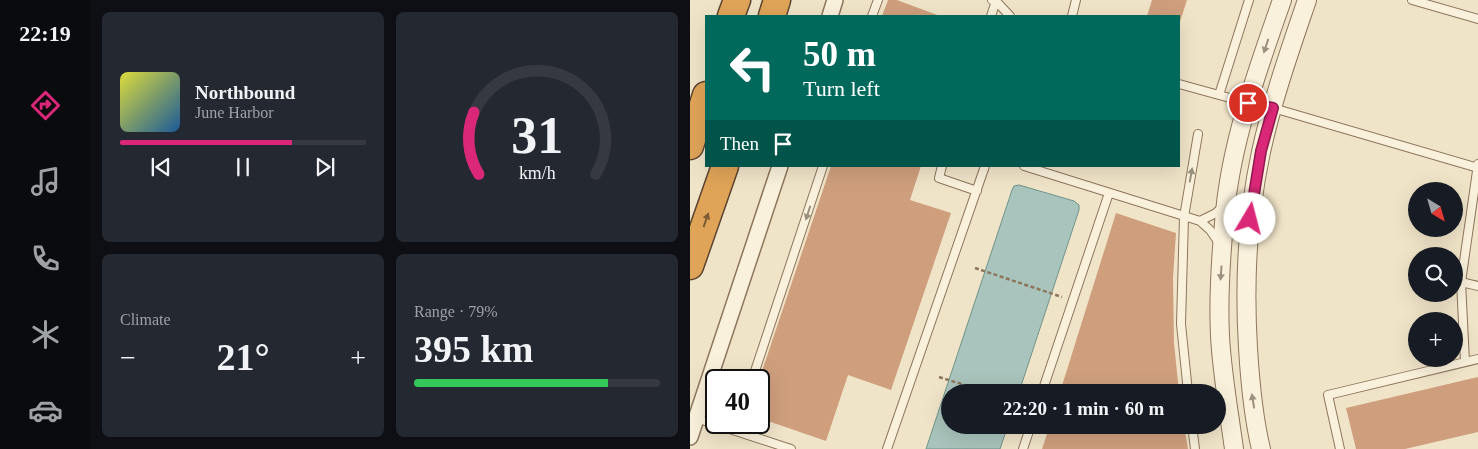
<!DOCTYPE html>
<meta charset="utf-8">
<style>
:root{--surface:#171b24;--page:#242831;--text:#f1f3f6;--muted:#9ea1a6;--line:#363941;--accent:#db2777}
body{margin:0;font-family:"Times New Roman",serif;background:var(--page);color:var(--text);height:100vh;display:flex;flex-direction:column;font-size:19px;white-space:nowrap}
*{box-sizing:border-box;margin:0}
p{font-size:16px;color:var(--muted)}
.icon{flex:none;width:28px;height:28px;fill:none;stroke:currentColor;stroke-width:2;stroke-linecap:round;stroke-linejoin:round}
.map{position:relative;flex:1;overflow:hidden}
.details{display:flex;flex-direction:column;gap:12px;padding:12px;background:#0d0f14;width:600px}
.details>*{flex:none}
.hud{position:absolute;left:15px;top:15px;width:475px;height:152px;border-radius:0px;box-shadow:0 5px 20px #0002;background:#00695c;color:#fff;overflow:hidden}
.needle{width:32px;rotate:143deg}
.tools{position:absolute;left:718px;top:182px;display:grid;gap:10px}
.tools a{display:grid;place-items:center;width:55px;height:55px;border-radius:50%;background:var(--surface);box-shadow:0 5px 20px #0002;font-size:25px}
.speed{position:absolute;left:15px;top:369px;display:flex;gap:10px;font-size:25px;font-weight:700;text-align:center}
.speed>*{display:grid;place-content:center;width:65px;height:65px;border-radius:50%;background:var(--surface);box-shadow:0 5px 20px #0002;line-height:1}
.speed .limit{border:2px solid #111;border-radius:8px;background:#fff;color:#111}
.pin{position:absolute;display:grid;place-items:center;width:42px;height:42px;color:#fff;margin:-21px;border:2px solid #fff;border-radius:50%;box-shadow:0 1px 5px #0007}
.me{position:absolute;width:55px;margin:-28px;rotate:8deg;stroke-linejoin:round;filter:drop-shadow(0 0 4px #0008)}
.turn{display:flex;align-items:center;gap:18px;height:105px;padding:0 15px;font-size:22px}
.turn .icon{width:65px;height:65px;stroke-width:2.5}
.turn b{display:block;font-size:35px;line-height:42px}
.then{display:flex;align-items:center;height:48px;padding:0 15px;background:#0003;gap:10px;font-size:19px}
.big{font-size:38px;font-weight:800;line-height:1.1}
.details .card{flex:1;display:flex;flex-direction:column;justify-content:center;gap:8px;min-width:0;padding:0 18px;border-radius:8px;background:var(--page)}
.details .dial{align-items:center;gap:0}
.dial svg{height:130px;overflow:visible;fill:none;stroke:var(--line);stroke-width:7;stroke-linecap:round;text-anchor:middle}
.dial text{fill:var(--text);stroke:none}
.song{display:flex;align-items:center;gap:15px}
.cover{width:60px;height:60px;border-radius:8px;background:linear-gradient(135deg,hsl(60 70% 55%),hsl(210 70% 35%))}
.played{height:5px;border-radius:2px;background:linear-gradient(90deg,var(--accent) 70%,var(--line) 70%)}
.keys{display:flex;justify-content:space-around;direction:ltr}
.heat{display:flex;justify-content:space-between;align-items:center;font-size:28px;direction:ltr}
.charge{height:8px;border-radius:4px;background:linear-gradient(90deg,#34c759 79%,var(--line) 0)}
.details .tiles{flex:1;display:grid;gap:12px;grid-template-columns:repeat(2,1fr)}
.trip{position:absolute;left:251px;top:384px;width:285px;height:50px;border-radius:25px;background:var(--surface);box-shadow:0 5px 20px #0002;font-weight:800;line-height:50px;text-align:center}
main{display:flex;flex:1;min-height:0}
.menu{display:flex;flex-direction:column;width:90px;justify-content:space-around;align-items:center;background:#090b0e;color:var(--muted)}
.menu .icon{width:35px;height:35px}
.menu .selected{color:var(--accent)}
.menu b{font-size:22px;color:var(--text)}
.map>svg:first-child{display:block}
.water{fill:#a9c4bc;stroke:#6f938a}
.building{fill:#cf9f7d}
.lines{fill:none;stroke-linecap:round;stroke-linejoin:round}
.service-casing{stroke:#8d765c;stroke-width:10}
.minor-casing{stroke:#8d765c;stroke-width:18}
.tertiary-casing{stroke:#8d765c;stroke-width:20}
.motorway-casing{stroke:#5b4430;stroke-width:29}
.path{stroke:#8d765c;stroke-width:2.5;stroke-dasharray:4 2.5;stroke-linecap:butt}
.service{stroke:#faf1dc;stroke-width:8}
.minor{stroke:#faf1dc;stroke-width:15}
.tertiary{stroke:#faf1dc;stroke-width:18}
.motorway{stroke:#e0a458;stroke-width:26}
.oneway{fill:#9c907e}
.oneway2{fill:#7e5d36}
.route-casing{stroke:#8e194d;stroke-width:12}
.route{stroke:#db2777;stroke-width:9}
</style>
<main>
<nav class="menu">
<b>22:19</b>
<svg class="icon selected" aria-label="directions" viewBox="0 0 24 24"><path d="M12 3l9 9-9 9-9-9zM9 14v-3h6M13 9l2 2-2 2"/></svg>
<svg class="icon" aria-label="music" viewBox="0 0 24 24"><path d="M9 18V5l10-2v13"/><circle cx="6" cy="18" r="3"/><circle cx="16" cy="16" r="3"/></svg>
<svg class="icon" aria-label="phone" viewBox="0 0 24 24"><path d="M5 4h4l2 5-3 2q2 4 5 5l2-3 5 2v4C11 20 4 13 5 4z"/></svg>
<svg class="icon" aria-label="climate" viewBox="0 0 24 24"><path d="M12 3v18M4 7l16 10M4 17L20 7"/></svg>
<svg class="icon" aria-label="car" viewBox="0 0 24 24"><path d="M5 17H2v-5l4-1 3-4h7l3 4 3 1v5h-3M9 17h6M6 11h13"/><circle cx="7" cy="17" r="2"/><circle cx="17" cy="17" r="2"/></svg>
</nav>
<section class="details">
<div class="tiles">
<div class="card">
<div class="song"><i class="cover"></i><div><b>Northbound</b><p>June Harbor</p></div></div>
<div class="played"></div>
<div class="keys"><svg class="icon" aria-label="previous" viewBox="0 0 24 24"><path d="M18 5L8 12l10 7zM5 5v14"/></svg><svg class="icon" aria-label="pause" viewBox="0 0 24 24"><path d="M8 5v14M16 5v14"/></svg><svg class="icon" aria-label="next" viewBox="0 0 24 24"><path d="M6 5l10 7-10 7zM19 5v14"/></svg></div>
</div>
<div class="card dial"><svg viewBox="0 0 100 80">
<path d="M14 69A42 42 0 1 1 86 69"/>
<path d="M14 69A42 42 0 0 1 11 31" stroke="#db2777"/>
<text x="50" y="56" font-size="32" font-weight="700">31</text>
<text x="50" y="72" font-size="11">km/h</text>
</svg></div>
<div class="card"><p>Climate</p>
<div class="heat"><a>−</a><b class="big">21°</b><a>+</a></div>
</div>
<div class="card"><p>Range · 79%</p><b class="big">395 km</b><div class="charge"></div></div>
</div>
</section>
<div class="map">
<svg width="788" height="449" viewBox="0 0 788 449">
<rect width="100%" height="100%" fill="#f0e4c8"/>
<!-- water -->
<path class="water" d="M329,185L384,201L389,205V210L329,392H260V425H318L310,449H236L322,190L324,186Z"/>
<!-- building -->
<path class="building" d="M198,0H207L250,16H192Z
M462,0H497L489,25V16H457Z
M141,166H231L220,200L261,213L201,390L158,375L136,441L69,418V380Z
M426,213L486,233L483,278L484,343L489,392H370Z
M788,377V432L715,449H666L656,408Z
M360,425H494L498,449H352Z"/>
<g class="lines">
<defs>
<path id="service" d="M302,0L306,1L320,16
M722,0L788,19
M182,16L188,0
M301,16L306,1
M382,16L386,0
M489,84L558,103L583,108L788,168
M529,95L559,0
M252,166L249,178L287,191
M334,166L510,221L520,230L529,243
M510,221L526,213L533,206
M771,282L788,164
M775,362L771,282L788,286
M62,380L133,166
M352,392L419,193
M498,392L491,324L494,217L508,134
M6,418L101,449
M502,425L505,449
M197,449L295,166
M333,449L341,425
M650,449L638,395L788,359"/>
<path id="minor" d="M140,16L145,0
M0,437L90,166"/>
<path id="tertiary" d="M544,449C539,412 532,374 530,336C528,295 531,253 535,212C542,139 568,69 592,0
M571,449C563,416 560,381 558,348C554,282 557,217 571,152C582,101 600,50 617,0"/>
<path id="motorway" d="M41,16L47,0
M82,16L87,0
M0,146L16,95
M0,266L35,166"/>
</defs>
<!-- service casing -->
<use href="#service" class="service-casing"/>
<!-- minor casing -->
<use href="#minor" class="minor-casing"/>
<!-- tertiary casing -->
<use href="#tertiary" class="tertiary-casing"/>
<!-- motorway casing -->
<use href="#motorway" class="motorway-casing"/>
<!-- path -->
<path class="path" d="M285,268L372,297
M249,377L297,392"/>
<!-- service -->
<use href="#service" class="service"/>
<!-- minor -->
<use href="#minor" class="minor"/>
<!-- tertiary -->
<use href="#tertiary" class="tertiary"/>
<!-- motorway -->
<use href="#motorway" class="motorway"/>
</g>
<!-- one-way arrows -->
<defs><path id="oneway-solid" d="M-6-.8H1V-3.2L6.5 0L1 3.2V.8H-6Z" transform="scale(1.25)"/></defs>
<g class="oneway">
<use href="#oneway-solid" transform="translate(576 46) rotate(108)"/>
<use href="#oneway-solid" transform="translate(501 175) rotate(-80)"/>
<use href="#oneway-solid" transform="translate(118 213) rotate(108)"/>
<use href="#oneway-solid" transform="translate(531 273) rotate(94)"/>
<use href="#oneway-solid" transform="translate(563 401) rotate(-99)"/>
</g>
<use class="oneway2" href="#oneway-solid" transform="translate(16 220) rotate(-71)"/>
<g class="lines">
<defs>
<path id="route" d="M558,103L583,108L571,151L560,219"/>
</defs>
<!-- route casing -->
<use href="#route" class="route-casing"/>
<!-- route -->
<use href="#route" class="route"/>
</g>
</svg>
<div class="tools">
<a><svg class="needle" viewBox="-14 -14 28 28"><path d="M0-13l5 13h-10z" fill="#e53935"/><path d="M0 13l5-13h-10z" fill="#9ea1a6"/></svg></a>
<a><svg class="icon" aria-label="search" viewBox="0 0 24 24"><circle cx="10" cy="10" r="6"/><path d="M15 15l6 6"/></svg></a>
<a>+</a>
</div>
<div class="speed"><div class="limit">40</div></div>
<div class="pin" style="left:558px;top:103px;background:#d93025"><svg class="icon" aria-label="arrive" viewBox="0 0 24 24"><path d="M6 21V4h12l-3 4 3 4H6"/></svg></div>
<svg class="me" style="left:560px;top:219px" viewBox="-20 -20 40 40"><circle r="19" fill="#fff"/><path d="M0-13L10 11 0 6-10 11z" fill="#db2777"/></svg>
<div class="trip">22:20 · 1 min · 60 m</div>
<div class="hud">
<div class="turn"><svg class="icon" aria-label="left" viewBox="0 0 24 24"><path d="M17 20v-9H6M10 6l-5 5 5 5"/></svg><div><b>50 m</b>Turn left</div></div>
<div class="then">Then<svg class="icon" aria-label="arrive" viewBox="0 0 24 24"><path d="M6 21V4h12l-3 4 3 4H6"/></svg></div>
</div>
</div>
</main>
